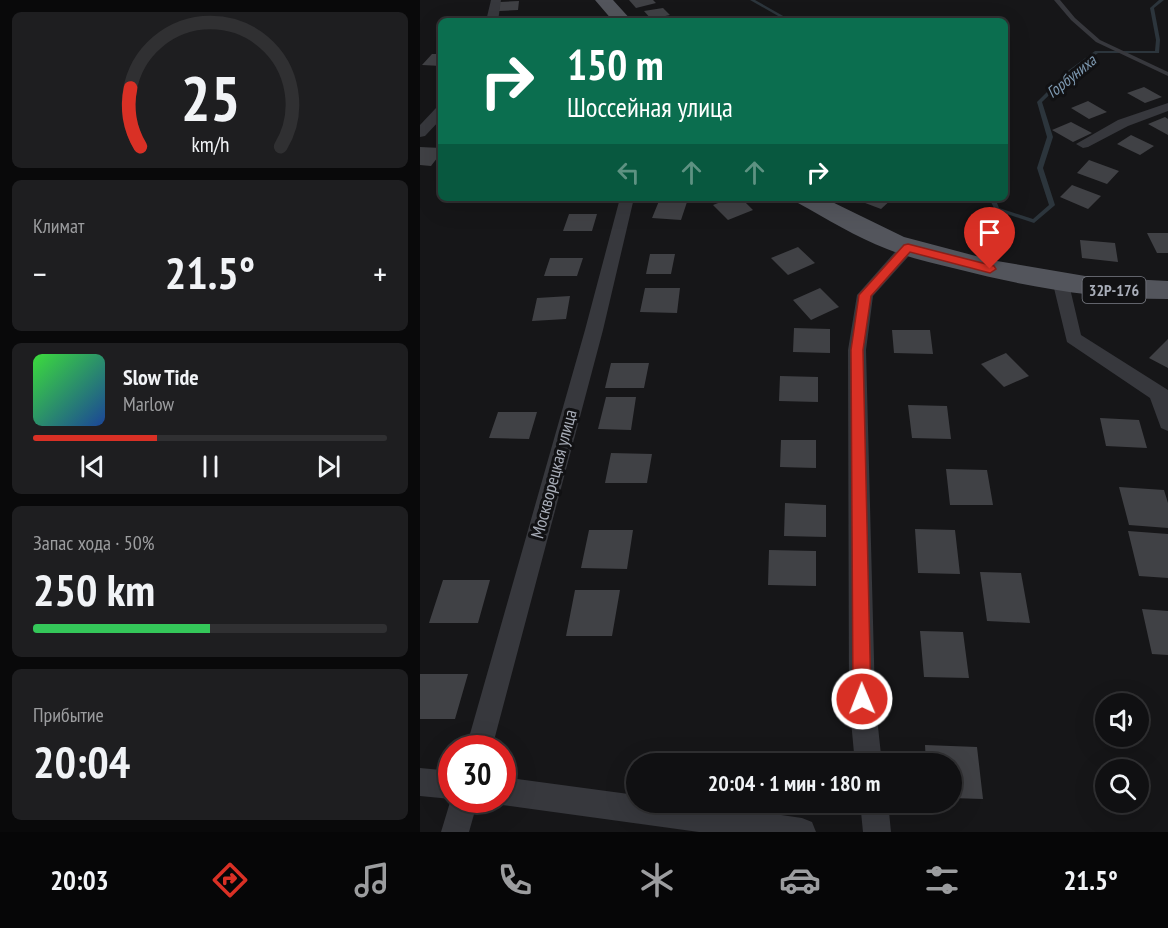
<!DOCTYPE html>
<html lang="ru">
<meta charset="utf-8">
<style>
:root{--surface:#101012;--page:#1e1e20;--text:#f1f3f6;--muted:#9c9d9f;--line:#303032;--accent:#d93025}
body{margin:0;font-family:"PT Sans Narrow",sans-serif;background:var(--page);color:var(--text);height:100vh;display:flex;flex-direction:column;font-size:22px;white-space:nowrap}
*{box-sizing:border-box;margin:0}
p{font-size:20px;color:var(--muted)}
.icon{flex:none;width:33px;height:33px;fill:none;stroke:currentColor;stroke-width:2;stroke-linecap:round;stroke-linejoin:round}
.map{position:relative;flex:1;overflow:hidden}
.details{display:flex;flex-direction:column;gap:12px;padding:12px;background:#09090a;width:420px}
.details>*{flex:none}
.hud{position:absolute;left:18px;top:18px;width:570px;height:183px;border-radius:9px;box-shadow:0 6px 24px #0002,0 0 0 2px var(--line);background:#0b6e4f;color:#fff;overflow:hidden}
.controls{position:absolute;left:675px;top:693px;display:grid;gap:12px}
.controls a{display:grid;place-items:center;width:54px;height:54px;border-radius:50%;background:var(--surface);box-shadow:0 6px 24px #0002,0 0 0 2px var(--line);font-size:30px}
.speed{position:absolute;left:18px;top:735px;display:flex;gap:12px;font-size:30px;font-weight:700;text-align:center}
.speed>*{display:grid;place-content:center;width:78px;height:78px;border-radius:50%;background:var(--surface);box-shadow:0 6px 24px #0002,0 0 0 2px var(--line);line-height:1}
.speed .limit{border:9px solid #d22;background:#fff;color:#111}
.pin{position:absolute;display:grid;place-items:center;width:51px;height:51px;color:#fff;margin:-62px -26px;border-radius:50% 50% 50% 0;rotate:-45deg;box-shadow:0 0 6px #0007}
.pin .icon{rotate:45deg}
.me{position:absolute;width:66px;margin:-33px;rotate:359deg;stroke-linejoin:round;filter:drop-shadow(0 0 4px #0008)}
.turn{display:flex;align-items:center;gap:21px;height:126px;padding:0 30px;font-size:27px}
.turn .icon{width:78px;height:78px;stroke-width:2.5}
.turn b{display:block;font-size:42px;line-height:51px}
.lanes{display:flex;align-items:center;height:57px;padding:0 30px;background:#0003;justify-content:center;gap:30px;direction:ltr}
.lanes .off{opacity:.35}
.big{font-size:45px;font-weight:700;line-height:1.1}
.details .card{flex:1;display:flex;flex-direction:column;justify-content:center;gap:9px;min-width:0;padding:0 21px;border-radius:9px;background:var(--page)}
.details .dial{align-items:center;gap:0}
.dial svg{height:156px;overflow:visible;fill:none;stroke:var(--line);stroke-width:7;stroke-linecap:round;text-anchor:middle}
.dial text{fill:var(--text);stroke:none}
.song{display:flex;align-items:center;gap:18px}
.cover{width:72px;height:72px;border-radius:9px;background:linear-gradient(135deg,hsl(120 70% 55%),hsl(220 70% 35%))}
.played{height:6px;border-radius:3px;background:linear-gradient(90deg,var(--accent) 35%,var(--line) 35%)}
.keys{display:flex;justify-content:space-around;direction:ltr}
.heat{display:flex;justify-content:space-between;align-items:center;font-size:33px;direction:ltr}
.charge{height:9px;border-radius:4px;background:linear-gradient(90deg,#34c759 50%,var(--line) 0)}
.trip{position:absolute;left:206px;top:753px;width:336px;height:60px;border-radius:30px;background:var(--surface);box-shadow:0 6px 24px #0002,0 0 0 2px var(--line);font-weight:700;line-height:60px;text-align:center}
.tabs{display:flex;height:96px;justify-content:space-around;align-items:center;background:#060607;color:var(--muted)}
.tabs .icon{width:42px;height:42px}
.tabs .on{color:var(--accent)}
.tabs b{font-size:27px;color:var(--text)}
main{display:flex;flex:1;min-height:0}
.map>svg:first-child{display:block}
.lines{fill:none;stroke-linecap:round;stroke-linejoin:round}
.stream{fill:#2c353c;fill-rule:evenodd}
.building{fill:#404145}
.lane{fill:#37383d;fill-rule:evenodd}
.street{fill:#37383d;fill-rule:evenodd}
.primary{fill:#53555c;fill-rule:evenodd}
.route{fill:#d93025;stroke:#8d1f18;stroke-width:1.5}
.labels{text-anchor:middle;stroke-width:6;stroke-linejoin:round;paint-order:stroke}
.far-water-label{font-size:16px;font-style:italic;fill:#7f9bb3;stroke:#111113}
.shield{fill:#111113;stroke:#7b7e86;stroke-width:1.5}
.shield-label{font-size:16px;font-weight:bold;fill:#a8adb8}
.street-label{font-size:18px;fill:#a8adb8;stroke:#111113}
</style>
<main>
<section class="details">
<div class="card dial"><svg viewBox="0 0 100 80">
<path d="M14 69A42 42 0 1 1 86 69"/>
<path d="M14 69A42 42 0 0 1 9 39" stroke="#d93025"/>
<text x="50" y="56" font-size="32" font-weight="700">25</text>
<text x="50" y="72" font-size="11">km/h</text>
</svg></div>
<div class="card"><p>Климат</p>
<div class="heat"><a>−</a><b class="big">21.5°</b><a>+</a></div>
</div>
<div class="card">
<div class="song"><i class="cover"></i><div><b>Slow Tide</b><p>Marlow</p></div></div>
<div class="played"></div>
<div class="keys"><svg class="icon" aria-label="previous" viewBox="0 0 24 24"><path d="M18 5L8 12l10 7zM5 5v14"/></svg><svg class="icon" aria-label="pause" viewBox="0 0 24 24"><path d="M8 5v14M16 5v14"/></svg><svg class="icon" aria-label="next" viewBox="0 0 24 24"><path d="M6 5l10 7-10 7zM19 5v14"/></svg></div>
</div>
<div class="card"><p>Запас хода · 50%</p><b class="big">250 km</b><div class="charge"></div></div>
<div class="card"><p>Прибытие</p><b class="big">20:04</b></div>
</section>
<div class="map">
<svg width="748" height="832" viewBox="0 0 748 832">
<rect width="100%" height="100%" fill="#161618"/>
<g class="lines">
<!-- stream -->
<path class="stream" d="M330,0H335L372,21H367Z
M739,0H744L734,8L740,40L739,53H678L653,72L622,102L633,137L623,168L635,205L634,206L614,223L575,210L569,198H575L579,208L613,219L629,205L617,168L627,137L617,102L649,70L675,51H735L736,40L730,8Z"/>
</g>
<!-- building -->
<path class="building" d="M209,0H233L236,3L216,8Z
M99,1L98,10L79,11L80,2Z
M243,8L250,15L231,19L224,11Z
M12,54H21V66L2,65Z
M724,87L742,97L725,103L707,93Z
M668,101L687,112L669,119L651,108Z
M745,117L748,119V135L728,124Z
M651,122L672,133L653,142L632,130Z
M711,135L734,146L720,155L697,144Z
M0,147L21,148V153L11,166L0,165Z
M669,160L699,171L687,184L657,173Z
M652,185L681,196L668,209L640,197Z
M311,198H321L333,210L308,220L293,205Z
M432,198H473L461,209Z
M239,201L267,202L261,220L232,218Z
M149,214H177L172,231H143Z
M727,233H748V253H737Z
M660,240L695,243L698,262L662,258Z
M378,247L395,263L368,275L351,258Z
M230,254H255L251,274H226Z
M130,258H163L157,276H124Z
M225,288H260L257,313L220,312Z
M400,288L419,307L391,320L373,300Z
M150,296L146,319L112,321L117,298Z
M374,328L410,329V353L373,352Z
M472,330H510L513,354L474,353Z
M748,339V368L729,358Z
M586,353L609,376L584,387L561,364Z
M191,363H229L224,388H185Z
M360,376L398,377V402L359,401Z
M186,397H216L211,430L178,429Z
M488,405L527,406L531,439L492,438Z
M78,412H117L109,439L69,438Z
M680,418L719,420L727,448L686,446Z
M361,440H396V468L360,467Z
M191,453L232,454L227,483H185Z
M526,469L567,470L573,505H530Z
M699,487L744,490L748,503V528L709,525Z
M365,503L406,505V537L364,536Z
M495,529L535,530L540,574L498,573Z
M169,530H213L207,569L161,568Z
M708,531L748,534V578L719,576Z
M349,550L396,551V586L348,585Z
M560,572L601,573L610,623L567,621Z
M23,580H70L58,623H9Z
M155,590H200L192,636H146Z
M722,609L748,611V655L732,654Z
M500,631L543,632L549,678L504,677Z
M0,674H48L35,719H0Z
M505,745L557,747L563,799L531,798V764H506Z"/>
<g class="lines">
<!-- lane -->
<path class="lane" d="M634,0H640L655,18L680,40L748,72V76L676,42L651,20Z"/>
<!-- street -->
<path class="street" d="M71,0H81L78,21H66Z
M748,103V111L708,126L668,147L663,148L656,144L698,120Z
M21,107V119L5,136L0,137V125L16,108Z
M200,198H214L183,330L72,748H46L165,330Z
M488,243L496,248L453,296L446,350L455,699L462,764H435L429,699L428,350L437,295L482,244Z
M641,278L647,280L649,284L661,335L748,390V431L741,428L730,398L647,342L633,284L635,280Z
M0,768L32,771V800H58L49,832H21L31,799L0,796Z
M82,777L216,795V802H269L382,818L392,822L396,832H279L82,805L72,800H82Z
M440,802H468L471,832H443Z"/>
<!-- primary -->
<path class="primary" d="M175,0H193L212,21H193Z
M374,198H404L484,237L571,260L671,277L748,281V299C676,299 607,287 537,269C513,263 489,258 467,249C436,237 407,219 378,203Z"/>
</g>
<!-- route -->
<path class="route" d="M488,244L574,266L576,269L570,273L490,252L451,296L443,350L451,699L448,705L442,708L436,705L433,699L431,350L439,295L484,245Z"/>
<g class="labels">
<!-- far-water labels -->
<g class="far-water-label">
<text transform="translate(651 76) rotate(-39)" y="6">Горбуниха</text>
</g>
<!-- shield labels -->
<rect class="shield" x="662.5" y="277" width="63" height="26" rx="4.5"/>
<g class="shield-label">
<text x="694" y="296">32Р-176</text>
</g>
<!-- street labels -->
<g class="street-label">
<text transform="translate(134 474) rotate(-75)" y="6">Москворецкая улица</text>
</g>
</g>
</svg>
<div class="controls">
<a><svg class="icon" aria-label="sound" viewBox="0 0 24 24"><path d="M4 9h4l5-4v14l-5-4H4zM17 9q2 3 0 6"/></svg></a>
<a><svg class="icon" aria-label="search" viewBox="0 0 24 24"><circle cx="10" cy="10" r="6"/><path d="M15 15l6 6"/></svg></a>
</div>
<div class="speed"><div class="limit">30</div></div>
<div class="pin" style="left:570px;top:269px;background:#d93025"><svg class="icon" aria-label="arrive" viewBox="0 0 24 24"><path d="M6 21V4h12l-3 4 3 4H6"/></svg></div>
<svg class="me" style="left:442px;top:699px" viewBox="-20 -20 40 40"><circle r="17" fill="#d93025" stroke="#fff" stroke-width="3"/><path d="M0-11L8 9 0 5-8 9z" fill="#fff"/></svg>
<div class="trip">20:04 · 1 мин · 180 m</div>
<div class="hud">
<div class="turn"><svg class="icon" aria-label="right" viewBox="0 0 24 24"><path d="M7 20v-9h11M14 6l5 5-5 5"/></svg><div><b>150 m</b>Шоссейная улица</div></div>
<div class="lanes"><svg class="icon off" aria-label="left" viewBox="0 0 24 24"><path d="M17 20v-9H6M10 6l-5 5 5 5"/></svg><svg class="icon off" aria-label="ahead" viewBox="0 0 24 24"><path d="M12 20V5M6 11l6-6 6 6"/></svg><svg class="icon off" aria-label="ahead" viewBox="0 0 24 24"><path d="M12 20V5M6 11l6-6 6 6"/></svg><svg class="icon" aria-label="right" viewBox="0 0 24 24"><path d="M7 20v-9h11M14 6l5 5-5 5"/></svg></div>
</div>
</div>
</main>
<nav class="tabs">
<b>20:03</b>
<svg class="icon on" aria-label="directions" viewBox="0 0 24 24"><path d="M12 3l9 9-9 9-9-9zM9 14v-3h6M13 9l2 2-2 2"/></svg>
<svg class="icon" aria-label="music" viewBox="0 0 24 24"><path d="M9 18V5l10-2v13"/><circle cx="6" cy="18" r="3"/><circle cx="16" cy="16" r="3"/></svg>
<svg class="icon" aria-label="phone" viewBox="0 0 24 24"><path d="M5 4h4l2 5-3 2q2 4 5 5l2-3 5 2v4C11 20 4 13 5 4z"/></svg>
<svg class="icon" aria-label="climate" viewBox="0 0 24 24"><path d="M12 3v18M4 7l16 10M4 17L20 7"/></svg>
<svg class="icon" aria-label="car" viewBox="0 0 24 24"><path d="M5 17H2v-5l4-1 3-4h7l3 4 3 1v5h-3M9 17h6M6 11h13"/><circle cx="7" cy="17" r="2"/><circle cx="17" cy="17" r="2"/></svg>
<svg class="icon" aria-label="filters" viewBox="0 0 24 24"><path d="M4 7h16M4 17h16"/><circle cx="9" cy="7" r="2"/><circle cx="15" cy="17" r="2"/></svg>
<b>21.5°</b>
</nav>
